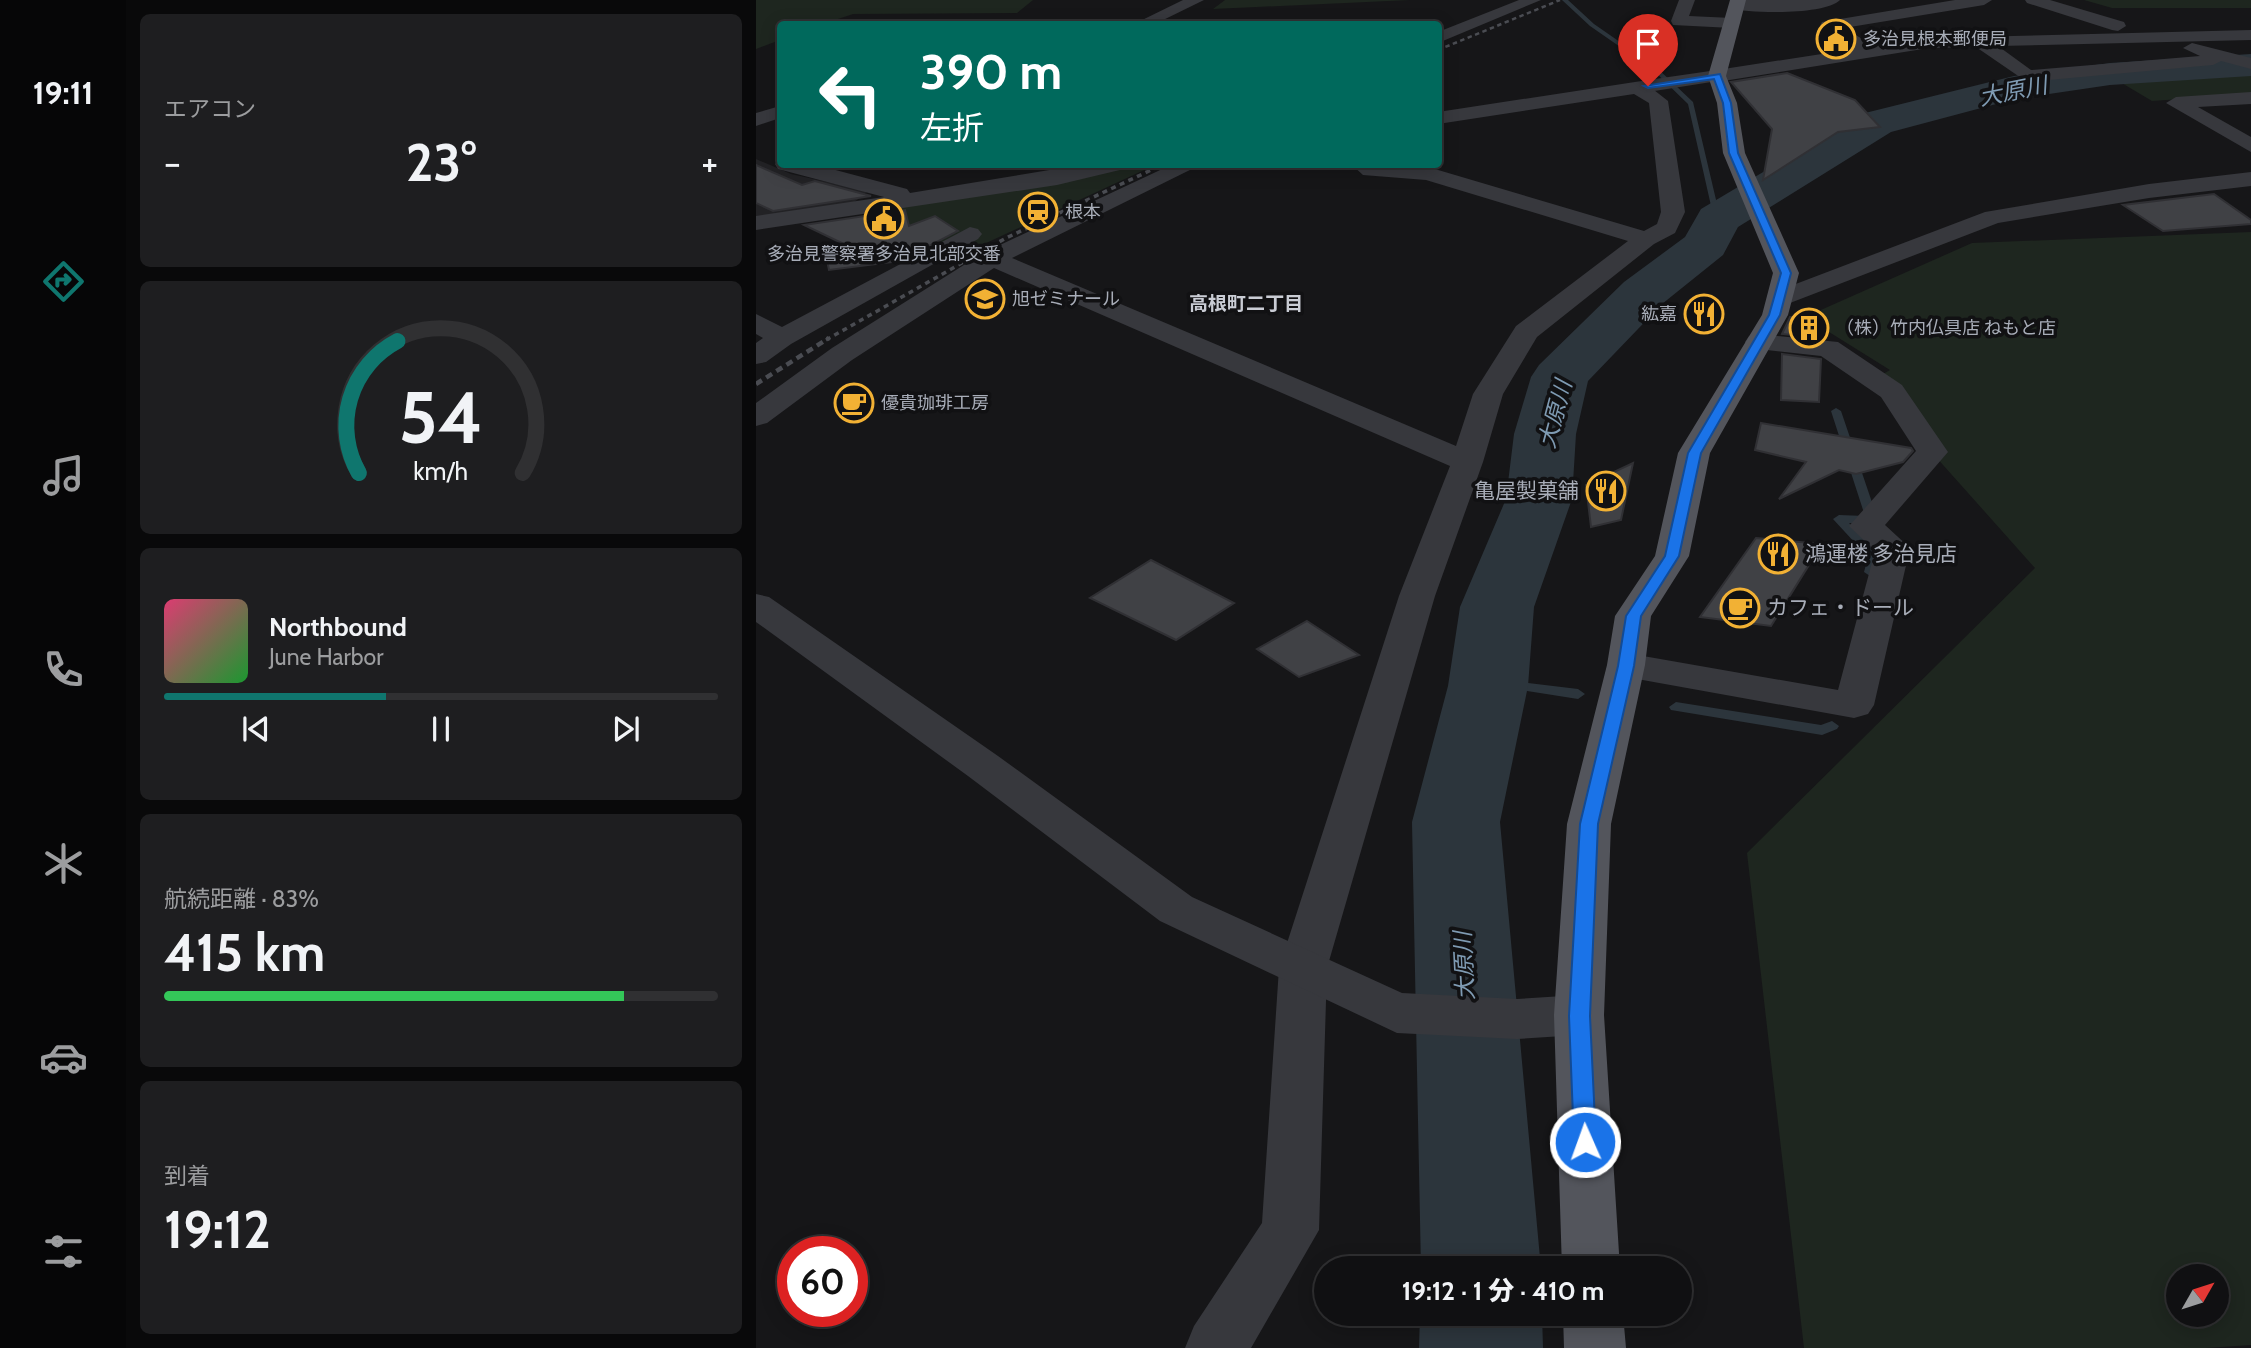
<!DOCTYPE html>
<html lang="ja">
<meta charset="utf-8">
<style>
:root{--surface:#101012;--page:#1e1e20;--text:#f1f3f6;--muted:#9c9d9f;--line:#303032;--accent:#0f766e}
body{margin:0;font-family:Cabin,"Noto Sans JP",sans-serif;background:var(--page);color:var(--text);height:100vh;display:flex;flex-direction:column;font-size:26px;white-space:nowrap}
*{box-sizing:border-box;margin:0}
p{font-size:23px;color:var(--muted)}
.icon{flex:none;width:38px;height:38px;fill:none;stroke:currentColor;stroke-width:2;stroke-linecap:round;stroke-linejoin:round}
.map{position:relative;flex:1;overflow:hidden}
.sheet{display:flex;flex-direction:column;gap:14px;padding:14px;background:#09090a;width:630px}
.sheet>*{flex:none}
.top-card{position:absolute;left:21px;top:21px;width:665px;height:147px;border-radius:7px;box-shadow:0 4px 18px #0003,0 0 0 2px var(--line);background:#00695c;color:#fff;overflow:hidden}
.needle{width:46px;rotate:51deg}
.tools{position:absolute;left:1410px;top:1264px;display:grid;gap:14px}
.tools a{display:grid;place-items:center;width:63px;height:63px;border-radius:50%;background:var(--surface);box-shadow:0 4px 18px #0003,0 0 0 2px var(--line);font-size:35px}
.speed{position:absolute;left:21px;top:1236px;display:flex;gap:14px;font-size:35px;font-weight:700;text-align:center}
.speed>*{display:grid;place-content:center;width:91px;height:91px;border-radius:50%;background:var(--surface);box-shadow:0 4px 18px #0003,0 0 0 2px var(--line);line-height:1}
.speed .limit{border:10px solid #d22;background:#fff;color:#111}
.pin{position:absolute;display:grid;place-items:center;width:60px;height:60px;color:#fff;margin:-72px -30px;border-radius:50% 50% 50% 0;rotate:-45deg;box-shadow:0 0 7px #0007}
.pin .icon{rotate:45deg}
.me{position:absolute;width:77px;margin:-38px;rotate:358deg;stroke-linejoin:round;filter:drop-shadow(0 0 5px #0008)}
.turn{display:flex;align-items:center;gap:24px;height:147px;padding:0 28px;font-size:32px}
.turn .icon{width:91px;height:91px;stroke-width:2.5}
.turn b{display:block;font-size:49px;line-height:60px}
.big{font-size:52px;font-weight:800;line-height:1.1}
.sheet .tile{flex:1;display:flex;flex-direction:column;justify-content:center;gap:10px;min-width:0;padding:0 24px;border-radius:10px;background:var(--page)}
.sheet .dial{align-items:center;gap:0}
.dial svg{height:182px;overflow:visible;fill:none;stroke:var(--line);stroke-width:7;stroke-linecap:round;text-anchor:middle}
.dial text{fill:var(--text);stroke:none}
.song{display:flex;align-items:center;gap:21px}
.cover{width:84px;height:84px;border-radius:10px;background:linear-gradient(135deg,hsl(340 70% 55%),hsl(130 70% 35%))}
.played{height:7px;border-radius:4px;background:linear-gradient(90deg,var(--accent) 40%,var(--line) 40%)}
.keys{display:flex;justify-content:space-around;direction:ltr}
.heat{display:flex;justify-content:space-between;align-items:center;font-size:38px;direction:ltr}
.charge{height:10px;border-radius:5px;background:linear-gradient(90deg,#34c759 83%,var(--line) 0)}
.trip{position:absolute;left:558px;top:1256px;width:378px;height:70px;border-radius:35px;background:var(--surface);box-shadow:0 4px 18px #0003,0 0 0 2px var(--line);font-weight:800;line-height:70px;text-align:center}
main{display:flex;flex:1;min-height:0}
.dock{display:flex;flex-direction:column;width:126px;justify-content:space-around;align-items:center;background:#060607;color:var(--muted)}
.dock .icon{width:49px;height:49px}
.dock .on{color:var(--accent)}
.dock b{font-size:32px;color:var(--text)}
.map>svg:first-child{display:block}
.built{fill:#222225}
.green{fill:#1e261f;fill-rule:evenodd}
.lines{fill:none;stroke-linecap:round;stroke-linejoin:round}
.stream{fill:#2c353c;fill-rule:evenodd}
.river{fill:#2c353c;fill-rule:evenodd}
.building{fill:#404145;stroke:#303034;stroke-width:2}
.minor{fill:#37383d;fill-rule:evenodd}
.tertiary{fill:#37383d;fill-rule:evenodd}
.primary{fill:#53555c;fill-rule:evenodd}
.rail-far2{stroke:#4a4c52;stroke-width:2.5;stroke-dasharray:4.5 3.5;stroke-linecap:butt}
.rail-far1{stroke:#4a4c52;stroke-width:3.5;stroke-dasharray:5 4.5;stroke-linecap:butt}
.rail{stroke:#4a4c52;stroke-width:4.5;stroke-dasharray:7 5;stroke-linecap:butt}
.route{fill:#1a73e8;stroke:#114b97;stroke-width:2}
.labels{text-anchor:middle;stroke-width:7;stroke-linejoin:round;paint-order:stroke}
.far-poi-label{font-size:18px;fill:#a8adb8;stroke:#111113;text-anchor:start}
.far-neighbourhood-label{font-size:19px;font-weight:bold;fill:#c9ccd4;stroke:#111113}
.poi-label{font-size:21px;fill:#a8adb8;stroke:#111113;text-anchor:start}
.water-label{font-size:23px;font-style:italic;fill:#7f9bb3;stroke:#111113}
</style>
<main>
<nav class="dock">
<b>19:11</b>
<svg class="icon on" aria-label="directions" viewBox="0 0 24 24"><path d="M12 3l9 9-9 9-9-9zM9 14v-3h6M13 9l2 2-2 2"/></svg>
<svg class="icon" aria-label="music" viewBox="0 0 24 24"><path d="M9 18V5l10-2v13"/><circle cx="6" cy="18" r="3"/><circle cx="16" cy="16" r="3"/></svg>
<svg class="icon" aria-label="phone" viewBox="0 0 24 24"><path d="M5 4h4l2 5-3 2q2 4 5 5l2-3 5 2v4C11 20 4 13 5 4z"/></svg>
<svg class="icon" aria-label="climate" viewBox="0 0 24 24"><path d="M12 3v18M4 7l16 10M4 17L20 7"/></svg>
<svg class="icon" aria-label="car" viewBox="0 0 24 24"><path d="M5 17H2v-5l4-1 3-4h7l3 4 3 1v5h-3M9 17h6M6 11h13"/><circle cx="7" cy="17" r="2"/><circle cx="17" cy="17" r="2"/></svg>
<svg class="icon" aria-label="filters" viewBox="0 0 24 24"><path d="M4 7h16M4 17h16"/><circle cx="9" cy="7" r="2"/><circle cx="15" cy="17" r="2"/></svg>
</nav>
<section class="sheet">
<div class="tile"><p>エアコン</p>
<div class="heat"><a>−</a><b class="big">23°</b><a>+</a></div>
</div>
<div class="tile dial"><svg viewBox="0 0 100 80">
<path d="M14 69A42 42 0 1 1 86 69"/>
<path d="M14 69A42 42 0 0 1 31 11" stroke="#0f766e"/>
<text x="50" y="56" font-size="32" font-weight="700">54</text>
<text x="50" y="72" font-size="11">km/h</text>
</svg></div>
<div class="tile">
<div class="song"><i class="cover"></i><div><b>Northbound</b><p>June Harbor</p></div></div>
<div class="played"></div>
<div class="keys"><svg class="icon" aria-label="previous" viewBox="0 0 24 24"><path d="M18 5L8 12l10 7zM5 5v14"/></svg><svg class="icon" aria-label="pause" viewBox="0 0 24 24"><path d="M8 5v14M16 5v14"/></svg><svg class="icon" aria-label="next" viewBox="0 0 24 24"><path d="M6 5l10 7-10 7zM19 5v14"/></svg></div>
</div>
<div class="tile"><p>航続距離 · 83%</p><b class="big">415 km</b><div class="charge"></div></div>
<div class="tile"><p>到着</p><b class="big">19:12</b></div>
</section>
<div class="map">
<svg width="1495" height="1348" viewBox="0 0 1495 1348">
<rect width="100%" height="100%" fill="#161618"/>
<!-- built -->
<path class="built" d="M0,159L35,174L112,191L96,204L0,218Z"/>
<!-- green -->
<path class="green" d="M0,0H277L261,13L97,14L67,24H24V40L0,49Z
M469,0H654L457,9Z
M1328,0H1495V8H1356Z
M1495,69V94L1396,101L1359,79Z
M374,165H399L187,263L169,255L143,207Z
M1495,232V1345L1450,1348H1048L991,853L1279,568L1113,382L1134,370L1049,317L1216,243ZM1423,1276H1461V1314H1423Z"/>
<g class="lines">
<!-- stream -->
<path class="stream" d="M806,0H812L838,24L900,67L937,102L965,221L958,219L932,104L896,69L834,26Z
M1080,408L1085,411L1122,520L1116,524L1093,523L1124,556L1120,572L1114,576L1108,572L1112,557L1077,519L1083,515L1109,516L1075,411Z
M732,682H764L822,689L829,694L822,699L764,690L727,689L725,686L727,683Z
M920,702L1065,725L1076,721L1083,726L1081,729L1066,735L915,710L913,707Z"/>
<!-- river -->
<path class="river" d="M1495,54V76L1354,85L1259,99L1135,132L982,227L967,255L906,304L832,381L820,434L816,499L778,607L772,686L744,822L785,1269H665L656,822L692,686L704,607L750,499L758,434L775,377L783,365L868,282L929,237L945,209L1105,114L1258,76L1354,63Z
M664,1314H786L787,1348H663Z"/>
</g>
<!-- building -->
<path class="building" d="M1031,73L1099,100L1124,127L1082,132L1007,180L1016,129L975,82Z
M0,165L46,185L59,181L115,196L17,211L0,203Z
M1458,194L1495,220V224L1407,231L1367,205Z
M149,210L153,226L179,216L202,231L144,261L73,270L70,256L94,247L48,225Z
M1034,317L1066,321V338L1026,334Z
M1026,354L1065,359L1063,402L1025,400Z
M1005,423L1155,448L1157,451L1147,462L1100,474L1083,470L1023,499L1050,462L999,450Z
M877,463L865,520L835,527L830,485Z
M1000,538L1066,544L1015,626L944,617Z
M395,560L478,603L420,640L334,598Z
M551,621L603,655L543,677L501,649Z"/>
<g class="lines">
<!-- minor -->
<path class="minor" d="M427,0H448L399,24H378Z
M763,0H785L682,43V32Z
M923,0H939L933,16L976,18L984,23L976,28L917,25L915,21Z
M980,0H1084C1069,15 995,14 974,8V2Z
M1199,0H1236L1228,5L1088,28L1118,46L1173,38L1495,30V40L1242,46L1275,70L1444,56L1427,48L1436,43L1495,58V69L1465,61L1457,65L1271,82L1220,47L1173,48L961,82L952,76L961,70L1098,49L1066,30L1064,26L1066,22Z
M1269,0H1294L1368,22L1370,26L1362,31L1356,30L1271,3Z
M892,80L899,82L901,86L898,90L912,101L929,212L919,233L898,244L781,337L747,394L727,462L679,596L571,968L563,1230L495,1348H429L438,1326L506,1223L523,968L643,596L694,466L238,268L96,360L11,423L0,426V403L76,348L227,253L417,164H446L256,258L700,446L717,394L760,326L872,241L670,180L607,175L595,164L672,167L888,231L901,224L905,212L893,103L878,94L682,124V112Z
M1495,92V104L1442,107L1495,137V152L1410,103L1420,97Z
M24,106V118L0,126V113Z
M24,159V164H57L151,189L154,193L330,164H370L368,169L301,185L0,230V216L128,197L22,169L19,164Z
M1495,172V186L1393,198L1242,223L1034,303H1016L1012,298L1016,293L1229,212L1393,184Z
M214,227L222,229L226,234L222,239L35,344L10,362L0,364V343L7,338L0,334V314L26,327Z
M1003,334L1082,342L1146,385L1192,452L1129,525L1154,548L1118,705L1112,714L1098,718L870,677L856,673L851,665L856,657L870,653L1082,690L1119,551L1093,526L1160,451L1125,397L1065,356L993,348L989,342L993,336Z"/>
<!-- tertiary -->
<path class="tertiary" d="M961,70L970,76L968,80L892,92L883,86L892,80Z
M0,594L13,597L242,756L436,897L646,993L761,999L823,995L841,1001L848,1015L841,1029L823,1035L761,1039L641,1033L404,921L212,776L0,622Z"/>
<!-- primary -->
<path class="primary" d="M974,0H990L970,76L981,103L989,153L1043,273L1032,315L954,453L933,556L895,616L889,665L855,824L848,1015L864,1269H806L798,1015L811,824L851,665L859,616L899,556L922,453L1006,315L1017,273L967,153L961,103L952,76Z
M807,1314H867L870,1348H808Z"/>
<!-- rail-far2 -->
<path class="rail-far2" d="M682,50L804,0"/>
<!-- rail-far1 -->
<path class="rail-far1" d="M70,340L250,238L408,164"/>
<!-- rail -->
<path class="rail" d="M0,384L73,338"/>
</g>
<!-- route -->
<path class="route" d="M964,74L975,103L982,153L1035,273L1024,315L945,453L923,556L885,616L878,666L842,824L834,1016L840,1142L837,1149L829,1152L821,1149L818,1142L813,1016L824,824L862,666L870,616L909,556L932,453L1013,315L1025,273L973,153L967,103L958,79L892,88L888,86Z"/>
<!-- icons -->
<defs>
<symbol id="civic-ring" viewBox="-11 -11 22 22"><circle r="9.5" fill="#111113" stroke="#f2b134" stroke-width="1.5"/><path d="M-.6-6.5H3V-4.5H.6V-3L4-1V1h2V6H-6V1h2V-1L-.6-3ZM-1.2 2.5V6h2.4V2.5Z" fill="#f2b134"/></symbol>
<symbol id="station-ring" viewBox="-11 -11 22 22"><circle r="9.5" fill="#111113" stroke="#f2b134" stroke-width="1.5"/><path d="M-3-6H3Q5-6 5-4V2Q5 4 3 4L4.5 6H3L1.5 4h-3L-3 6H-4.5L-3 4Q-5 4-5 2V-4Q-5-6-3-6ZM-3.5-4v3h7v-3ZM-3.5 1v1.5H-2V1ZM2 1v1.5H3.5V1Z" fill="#f2b134"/></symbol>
<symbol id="school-ring" viewBox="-11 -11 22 22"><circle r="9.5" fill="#111113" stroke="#f2b134" stroke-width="1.5"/><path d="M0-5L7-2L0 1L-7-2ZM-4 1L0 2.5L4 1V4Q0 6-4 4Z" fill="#f2b134"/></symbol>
<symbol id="restaurant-ring" viewBox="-11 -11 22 22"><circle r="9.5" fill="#111113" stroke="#f2b134" stroke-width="1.5"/><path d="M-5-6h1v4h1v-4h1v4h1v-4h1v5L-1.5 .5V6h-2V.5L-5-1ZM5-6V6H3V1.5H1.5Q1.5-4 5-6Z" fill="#f2b134"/></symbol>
<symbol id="building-ring" viewBox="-11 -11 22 22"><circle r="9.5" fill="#111113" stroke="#f2b134" stroke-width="1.5"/><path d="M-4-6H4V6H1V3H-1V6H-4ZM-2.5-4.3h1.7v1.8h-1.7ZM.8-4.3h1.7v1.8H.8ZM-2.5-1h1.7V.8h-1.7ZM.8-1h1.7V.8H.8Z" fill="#f2b134"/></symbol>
<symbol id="cafe-ring" viewBox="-11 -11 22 22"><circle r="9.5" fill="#111113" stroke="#f2b134" stroke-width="1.5"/><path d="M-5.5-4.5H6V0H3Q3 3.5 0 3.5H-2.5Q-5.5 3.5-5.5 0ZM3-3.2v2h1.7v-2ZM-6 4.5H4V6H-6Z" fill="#f2b134"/></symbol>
</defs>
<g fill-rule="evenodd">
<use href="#civic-ring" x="1058" y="17" width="44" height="44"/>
<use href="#station-ring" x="260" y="190" width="44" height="44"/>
<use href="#civic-ring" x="106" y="197" width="44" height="44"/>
<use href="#school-ring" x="207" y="277" width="44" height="44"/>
<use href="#restaurant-ring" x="926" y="292" width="44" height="44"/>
<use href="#building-ring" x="1031" y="306" width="44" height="44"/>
<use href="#cafe-ring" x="76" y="381" width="44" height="44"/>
<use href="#restaurant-ring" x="828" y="469" width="44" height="44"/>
<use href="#restaurant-ring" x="1000" y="532" width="44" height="44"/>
<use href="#cafe-ring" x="962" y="586" width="44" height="44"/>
</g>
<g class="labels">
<!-- far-poi labels -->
<g class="far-poi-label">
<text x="1107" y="45">多治見根本郵便局</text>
<text x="309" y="218">根本</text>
<text x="128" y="260" text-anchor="middle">多治見警察署多治見北部交番</text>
<text x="256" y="305">旭ゼミナール</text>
<text x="921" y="320" text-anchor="end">紘嘉</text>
<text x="1080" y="334">（株）竹内仏具店 ねもと店</text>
<text x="125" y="409">優貴珈琲工房</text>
</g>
<!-- far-neighbourhood labels -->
<g class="far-neighbourhood-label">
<text x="490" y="310">高根町二丁目</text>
</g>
<!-- poi labels -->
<g class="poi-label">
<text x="823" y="498" text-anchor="end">亀屋製菓舗</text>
<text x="1049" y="561">鴻運楼 多治見店</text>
<text x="1011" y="615">カフェ・ドール</text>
</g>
<!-- water labels -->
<g class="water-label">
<text transform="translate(1257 91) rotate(-11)" y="8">大原川</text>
<text transform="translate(799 414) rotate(-75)" y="8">大原川</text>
<text transform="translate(708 966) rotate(-93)" y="8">大原川</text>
</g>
</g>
</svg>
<div class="tools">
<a><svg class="needle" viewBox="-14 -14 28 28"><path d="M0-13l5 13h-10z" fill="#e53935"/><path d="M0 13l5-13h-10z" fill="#9c9d9f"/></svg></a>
</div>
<div class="speed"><div class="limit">60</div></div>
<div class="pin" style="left:892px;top:86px;background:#d93025"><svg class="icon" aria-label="arrive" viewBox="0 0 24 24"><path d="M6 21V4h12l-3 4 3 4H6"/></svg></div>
<svg class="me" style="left:829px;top:1142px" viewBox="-20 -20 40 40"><circle r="17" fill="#1a73e8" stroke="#fff" stroke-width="3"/><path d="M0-11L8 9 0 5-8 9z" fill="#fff"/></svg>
<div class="trip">19:12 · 1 分 · 410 m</div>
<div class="top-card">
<div class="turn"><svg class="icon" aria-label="left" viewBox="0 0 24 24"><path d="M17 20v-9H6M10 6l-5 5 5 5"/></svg><div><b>390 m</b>左折</div></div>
</div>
</div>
</main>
